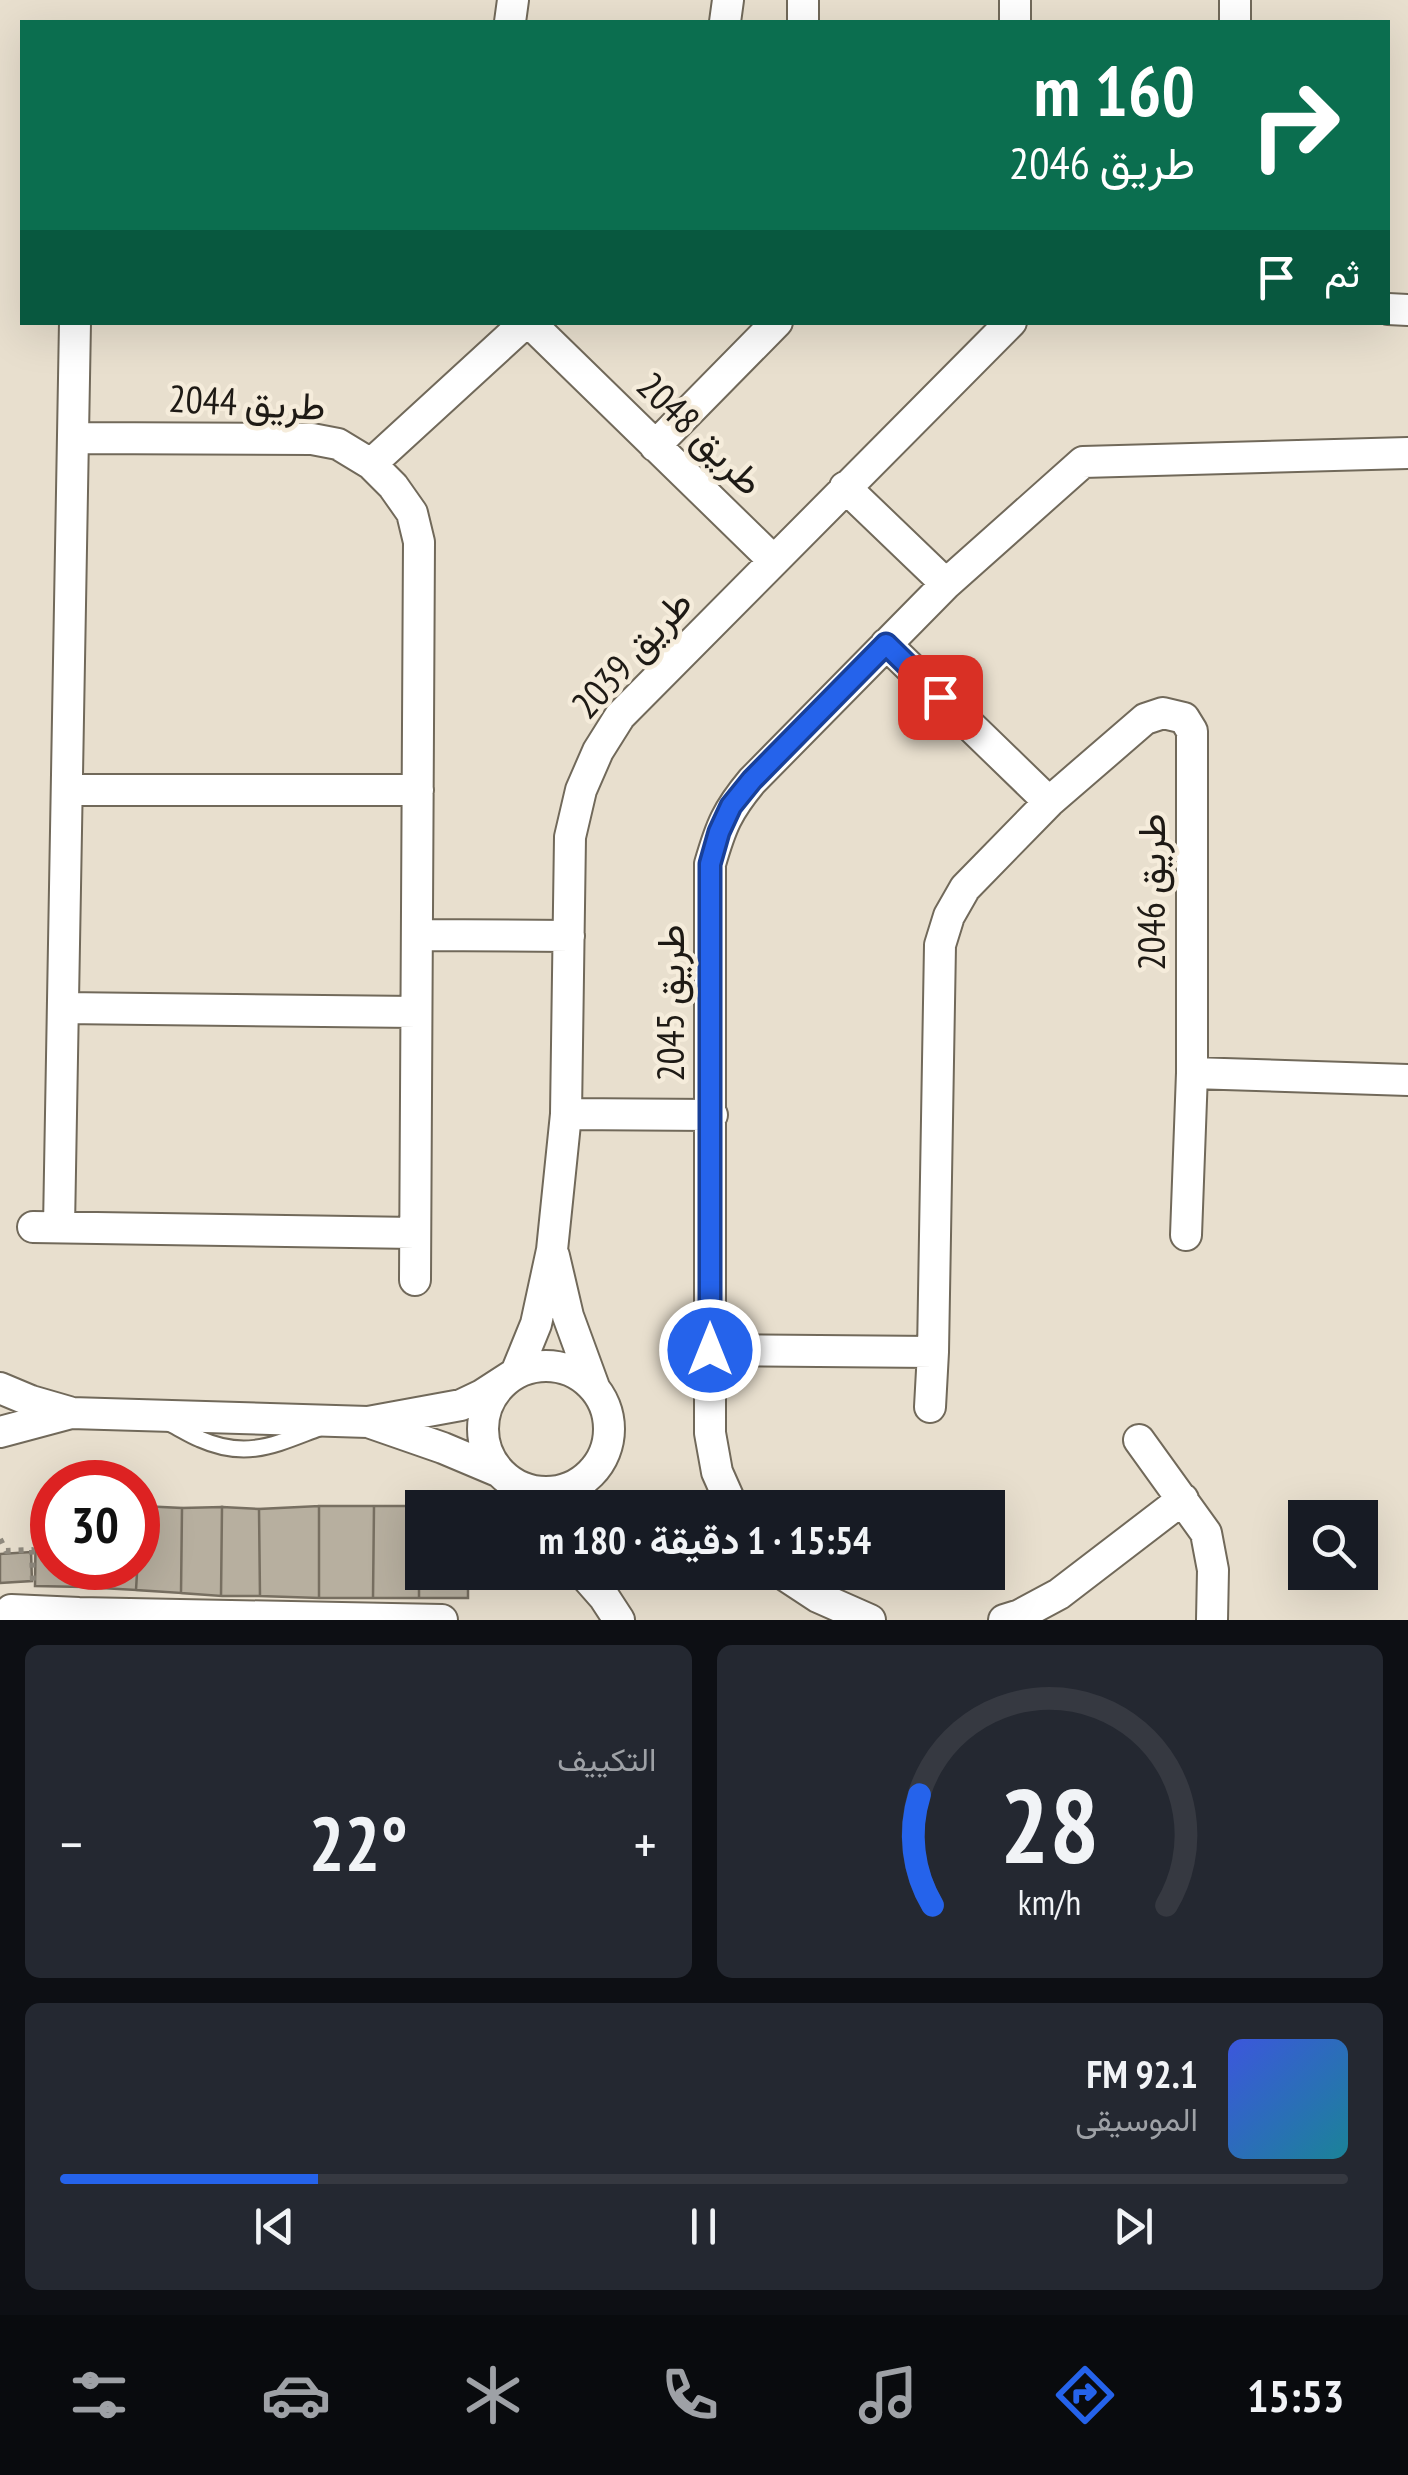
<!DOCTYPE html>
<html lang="ar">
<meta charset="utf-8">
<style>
:root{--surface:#171b24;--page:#242831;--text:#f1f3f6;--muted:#9ea1a6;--line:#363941;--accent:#2563eb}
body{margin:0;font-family:"PT Sans Narrow",Vazirmatn,sans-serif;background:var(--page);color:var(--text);direction:rtl;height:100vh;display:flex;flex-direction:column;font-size:38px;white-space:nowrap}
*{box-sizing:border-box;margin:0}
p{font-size:32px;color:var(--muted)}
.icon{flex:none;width:55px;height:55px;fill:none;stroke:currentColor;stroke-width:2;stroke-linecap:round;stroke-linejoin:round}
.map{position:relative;height:1620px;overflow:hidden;direction:ltr}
.details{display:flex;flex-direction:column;gap:25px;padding:25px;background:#0d0f14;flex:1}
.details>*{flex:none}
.banner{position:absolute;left:20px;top:20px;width:1370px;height:305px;border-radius:0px;box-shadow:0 10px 40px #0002;direction:rtl;background:#0b6e4f;color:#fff;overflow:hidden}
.buttons{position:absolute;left:1288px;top:1500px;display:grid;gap:20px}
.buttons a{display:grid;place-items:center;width:90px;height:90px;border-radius:0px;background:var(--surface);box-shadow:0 10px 40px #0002;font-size:50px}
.speed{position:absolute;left:30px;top:1460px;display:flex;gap:20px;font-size:50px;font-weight:700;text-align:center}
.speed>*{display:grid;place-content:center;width:130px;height:130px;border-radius:50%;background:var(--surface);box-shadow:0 10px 40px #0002;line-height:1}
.speed .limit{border:15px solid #d22;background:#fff;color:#111}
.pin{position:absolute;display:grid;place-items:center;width:85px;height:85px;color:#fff;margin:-42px;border-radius:20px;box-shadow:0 5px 15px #0006}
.me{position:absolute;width:110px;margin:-55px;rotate:0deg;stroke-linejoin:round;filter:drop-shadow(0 0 8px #0008)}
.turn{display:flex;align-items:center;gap:35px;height:210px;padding:0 30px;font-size:45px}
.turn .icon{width:130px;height:130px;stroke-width:2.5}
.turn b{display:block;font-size:70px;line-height:85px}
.then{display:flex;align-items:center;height:95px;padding:0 30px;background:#0003;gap:20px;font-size:38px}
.big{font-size:75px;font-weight:700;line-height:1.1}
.details .card{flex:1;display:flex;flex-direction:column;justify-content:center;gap:15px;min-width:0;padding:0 35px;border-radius:15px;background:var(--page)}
.details .dial{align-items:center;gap:0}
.dial svg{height:260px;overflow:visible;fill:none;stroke:var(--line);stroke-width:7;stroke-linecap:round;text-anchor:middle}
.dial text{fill:var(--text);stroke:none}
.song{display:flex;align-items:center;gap:30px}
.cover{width:120px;height:120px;border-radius:15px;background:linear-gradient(135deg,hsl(230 70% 55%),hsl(190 70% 35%))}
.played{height:10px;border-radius:5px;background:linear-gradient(90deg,var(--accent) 20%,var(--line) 20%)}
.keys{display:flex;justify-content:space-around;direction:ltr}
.heat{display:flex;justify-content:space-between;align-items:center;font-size:55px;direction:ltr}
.details .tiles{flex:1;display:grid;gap:25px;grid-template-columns:1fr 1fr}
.card:last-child{grid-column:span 2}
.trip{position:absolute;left:405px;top:1490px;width:600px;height:100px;border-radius:0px;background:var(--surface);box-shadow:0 10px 40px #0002;font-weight:700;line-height:100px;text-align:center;direction:rtl}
.tabs{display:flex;height:160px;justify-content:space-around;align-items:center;background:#090b0e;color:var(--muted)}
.tabs .icon{width:70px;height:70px}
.tabs .on{color:var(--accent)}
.tabs b{font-size:45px;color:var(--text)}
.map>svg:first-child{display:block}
.building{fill:#b7af9f;stroke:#776f61;stroke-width:2.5}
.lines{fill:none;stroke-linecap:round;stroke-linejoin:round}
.service-casing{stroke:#71695a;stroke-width:19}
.minor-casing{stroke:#71695a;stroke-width:34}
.path{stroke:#908a7e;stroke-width:6;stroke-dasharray:5 8;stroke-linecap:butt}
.service{stroke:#fff;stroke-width:15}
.minor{stroke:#fff;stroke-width:30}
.route-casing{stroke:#184099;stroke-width:25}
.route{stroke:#2563eb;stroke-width:18}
.labels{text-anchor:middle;stroke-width:9;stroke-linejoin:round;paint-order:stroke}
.street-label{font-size:38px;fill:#1e1a15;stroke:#f5ecdb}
</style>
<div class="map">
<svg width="1408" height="1620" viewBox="0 0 1408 1620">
<rect width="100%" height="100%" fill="#e8dfce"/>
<!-- building -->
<path class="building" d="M138,1506H141L136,1590L83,1587L84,1568H138Z
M141,1506L182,1508L181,1593L136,1590Z
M319,1506H374L373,1598H319Z
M319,1506V1598L260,1596L259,1509Z
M374,1506H419V1598H373Z
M419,1506H468L422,1508V1572H468V1598H419Z
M36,1507H52V1568H84L83,1587L35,1586Z
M222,1507L259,1509L260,1596H221Z
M222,1507L221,1596L181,1593L182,1508Z
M31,1552L32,1581L0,1583V1554Z"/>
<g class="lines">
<defs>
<path id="service" d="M171,1424C181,1429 190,1435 200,1439C247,1460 276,1444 319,1428"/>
<path id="minor" d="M510,22L513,0
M725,22L728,0
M803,22V0
M1015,22V0
M1235,22V0
M1388,309L1408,310
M529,322L773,560
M73,438L312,439L338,444L371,464L393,486L412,513L419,542L415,1280
M655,446L777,322
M371,464L526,322
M845,487L946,584
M886,644L1049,802
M67,790H418
M417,935L569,936
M63,1008L416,1012
M1192,1073L1408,1080
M566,1114L712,1115
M33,1227L415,1233
M59,1227L75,322
M554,1256L568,1316L594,1387
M711,1350L933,1352
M483 1429a63 63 0 1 1 126 0a63 63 0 1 1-126 0Z
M0,1388L31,1401L69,1412
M930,1407L933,1352L940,945L949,916L965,888L1049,802L1145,719L1163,713L1184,718L1192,731V1073L1186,1235
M371,1423L443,1448L500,1472
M0,1432L71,1413L368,1422L461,1405L482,1395L516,1373L536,1324L552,1250L566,1114L570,837L581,790L598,751L620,716L1011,322
M1139,1440L1206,1533L1213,1570L1212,1620
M733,1508L717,1472L710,1433V864C721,826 727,811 752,781L946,584L1083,462L1408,453
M582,1572L604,1597L619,1620
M780,1572L818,1597L870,1620
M11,1610L79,1613L442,1620
M1004,1620L1020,1615L1059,1594L1183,1499"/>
</defs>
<!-- service casing -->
<use href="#service" class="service-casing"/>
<!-- minor casing -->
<use href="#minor" class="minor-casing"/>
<!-- path -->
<path class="path" d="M0,1539L6,1551L32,1550L33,1585"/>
<!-- service -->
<use href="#service" class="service"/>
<!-- minor -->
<use href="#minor" class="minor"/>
</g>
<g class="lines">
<defs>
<path id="route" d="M710,1350V864L719,832L731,806L752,780L886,644L940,697"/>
</defs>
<!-- route casing -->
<use href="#route" class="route-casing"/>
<!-- route -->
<use href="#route" class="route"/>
</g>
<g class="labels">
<!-- street labels -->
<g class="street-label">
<text transform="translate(247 403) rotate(3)" y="13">طريق 2044</text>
<text transform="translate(700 434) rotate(44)" y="13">طريق 2048</text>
<text transform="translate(632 654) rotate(-48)" y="13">طريق 2039</text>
<text transform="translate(1152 892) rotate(-90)" y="13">طريق 2046</text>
<text transform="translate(671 1003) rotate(-90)" y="13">طريق 2045</text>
</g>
</g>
</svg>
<div class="buttons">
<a><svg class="icon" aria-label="search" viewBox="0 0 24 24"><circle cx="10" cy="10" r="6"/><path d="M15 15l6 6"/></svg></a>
</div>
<div class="speed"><div class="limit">30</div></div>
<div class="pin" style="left:940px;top:697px;background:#d93025"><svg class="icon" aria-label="arrive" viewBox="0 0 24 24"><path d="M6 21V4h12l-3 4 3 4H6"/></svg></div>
<svg class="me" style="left:710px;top:1350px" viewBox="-20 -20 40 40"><circle r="17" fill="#2563eb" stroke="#fff" stroke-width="3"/><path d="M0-11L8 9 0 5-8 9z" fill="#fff"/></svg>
<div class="trip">15:54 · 1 دقيقة · 180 m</div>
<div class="banner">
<div class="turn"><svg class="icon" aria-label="right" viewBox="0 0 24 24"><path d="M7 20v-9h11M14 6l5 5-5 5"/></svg><div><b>160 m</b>طريق 2046</div></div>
<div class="then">ثم<svg class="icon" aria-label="arrive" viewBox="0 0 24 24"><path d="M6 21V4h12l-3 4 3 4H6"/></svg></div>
</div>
</div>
<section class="details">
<div class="tiles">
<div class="card dial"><svg viewBox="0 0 100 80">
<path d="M14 69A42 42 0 1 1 86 69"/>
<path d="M14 69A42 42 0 0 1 10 35" stroke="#2563eb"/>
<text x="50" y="56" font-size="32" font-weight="700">28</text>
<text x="50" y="72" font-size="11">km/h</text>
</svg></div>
<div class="card"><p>التكييف</p>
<div class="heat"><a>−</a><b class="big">22°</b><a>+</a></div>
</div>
<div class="card">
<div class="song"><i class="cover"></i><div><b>92.1 FM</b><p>الموسيقى</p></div></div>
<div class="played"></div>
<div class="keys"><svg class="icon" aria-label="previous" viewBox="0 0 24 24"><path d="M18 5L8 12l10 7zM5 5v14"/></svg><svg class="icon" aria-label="pause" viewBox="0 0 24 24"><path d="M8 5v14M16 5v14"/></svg><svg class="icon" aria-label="next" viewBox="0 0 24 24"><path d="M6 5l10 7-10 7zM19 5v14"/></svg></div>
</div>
</div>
</section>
<nav class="tabs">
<b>15:53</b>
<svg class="icon on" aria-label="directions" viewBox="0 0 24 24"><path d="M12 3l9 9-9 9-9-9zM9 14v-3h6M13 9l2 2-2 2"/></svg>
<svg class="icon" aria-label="music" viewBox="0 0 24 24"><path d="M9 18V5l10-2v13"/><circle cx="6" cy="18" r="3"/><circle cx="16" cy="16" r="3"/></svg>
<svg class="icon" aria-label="phone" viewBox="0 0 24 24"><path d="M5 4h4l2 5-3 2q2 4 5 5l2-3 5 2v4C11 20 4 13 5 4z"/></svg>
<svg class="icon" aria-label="climate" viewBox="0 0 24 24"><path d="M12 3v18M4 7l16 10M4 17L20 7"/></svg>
<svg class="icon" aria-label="car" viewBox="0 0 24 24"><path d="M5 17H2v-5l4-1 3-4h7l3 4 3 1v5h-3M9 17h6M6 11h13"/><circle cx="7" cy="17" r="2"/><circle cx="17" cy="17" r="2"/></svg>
<svg class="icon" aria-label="filters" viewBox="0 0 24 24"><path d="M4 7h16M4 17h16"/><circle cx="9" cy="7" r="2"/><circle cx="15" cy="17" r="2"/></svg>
</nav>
